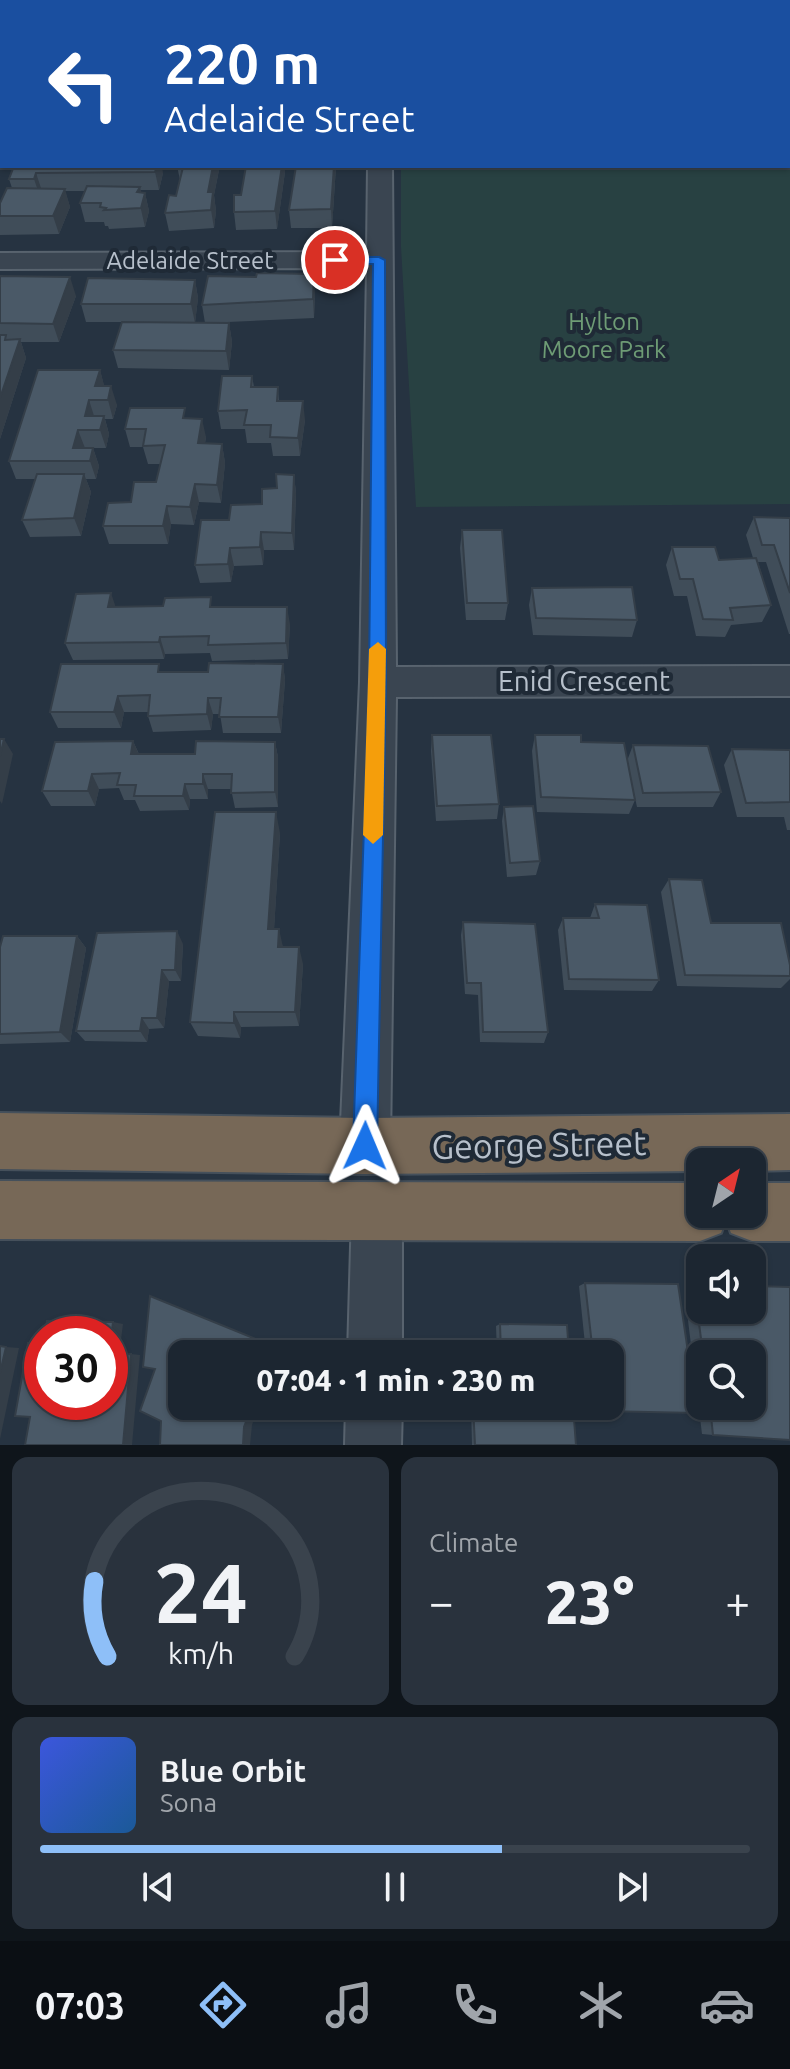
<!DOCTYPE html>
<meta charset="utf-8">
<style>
:root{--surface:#1c2631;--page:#29323d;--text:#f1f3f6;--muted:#a0a5ab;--line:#3a434d;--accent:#8ebff8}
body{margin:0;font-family:Ubuntu,sans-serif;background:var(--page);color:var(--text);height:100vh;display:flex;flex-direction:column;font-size:30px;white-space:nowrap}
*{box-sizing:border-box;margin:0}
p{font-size:26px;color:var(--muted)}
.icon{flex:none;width:44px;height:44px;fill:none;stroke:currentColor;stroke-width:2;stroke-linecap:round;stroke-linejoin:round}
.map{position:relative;height:1445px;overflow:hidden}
.panel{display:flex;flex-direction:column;gap:12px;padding:12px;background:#0f151b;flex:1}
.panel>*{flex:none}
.top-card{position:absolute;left:0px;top:0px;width:790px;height:168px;box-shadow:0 2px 6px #0004,0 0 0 2px var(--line);background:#1a4fa0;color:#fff;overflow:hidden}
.needle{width:52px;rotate:35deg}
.fabs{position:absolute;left:686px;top:1148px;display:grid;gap:16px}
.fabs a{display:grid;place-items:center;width:80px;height:80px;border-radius:16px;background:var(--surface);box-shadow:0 2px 6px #0004,0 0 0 2px var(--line);font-size:40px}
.speed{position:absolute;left:24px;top:1316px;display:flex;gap:16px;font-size:40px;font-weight:700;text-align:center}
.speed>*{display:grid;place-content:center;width:104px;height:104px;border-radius:50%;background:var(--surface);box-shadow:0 2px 6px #0004,0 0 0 2px var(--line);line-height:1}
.speed .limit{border:12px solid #d22;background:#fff;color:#111}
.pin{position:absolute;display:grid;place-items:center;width:68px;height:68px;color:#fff;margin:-34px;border:4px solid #fff;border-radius:50%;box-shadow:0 2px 8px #0007}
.me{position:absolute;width:88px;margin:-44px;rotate:1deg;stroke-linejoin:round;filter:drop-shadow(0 0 6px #0008)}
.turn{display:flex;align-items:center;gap:28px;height:168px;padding:0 32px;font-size:36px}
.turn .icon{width:104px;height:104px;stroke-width:2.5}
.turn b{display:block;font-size:56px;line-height:68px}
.big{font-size:60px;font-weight:800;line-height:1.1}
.panel .tile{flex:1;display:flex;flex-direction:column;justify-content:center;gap:12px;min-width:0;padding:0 28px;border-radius:16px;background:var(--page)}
.panel .dial{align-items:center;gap:0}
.dial svg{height:208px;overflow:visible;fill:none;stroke:var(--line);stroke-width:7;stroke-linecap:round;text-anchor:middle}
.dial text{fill:var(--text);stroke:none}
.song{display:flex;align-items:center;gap:24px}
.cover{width:96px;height:96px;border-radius:12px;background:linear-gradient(135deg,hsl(230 70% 55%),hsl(210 70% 35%))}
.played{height:8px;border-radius:4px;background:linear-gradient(90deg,var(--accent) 65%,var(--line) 65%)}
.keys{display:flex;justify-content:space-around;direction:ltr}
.heat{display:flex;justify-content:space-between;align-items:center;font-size:44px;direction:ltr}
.panel .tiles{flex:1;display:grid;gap:12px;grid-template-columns:1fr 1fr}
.tile:last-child{grid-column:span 2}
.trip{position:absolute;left:168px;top:1340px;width:456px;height:80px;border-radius:16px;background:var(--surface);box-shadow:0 2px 6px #0004,0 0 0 2px var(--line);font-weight:800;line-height:80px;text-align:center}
.dock{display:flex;height:128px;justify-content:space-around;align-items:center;background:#0b0f14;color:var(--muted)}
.dock .icon{width:56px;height:56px}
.dock .current{color:var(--accent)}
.dock b{font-size:36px;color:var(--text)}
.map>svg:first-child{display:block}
.green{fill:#284142}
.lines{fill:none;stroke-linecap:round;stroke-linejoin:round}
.minor-casing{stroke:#58636e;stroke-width:4}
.highway-casing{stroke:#45505b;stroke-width:4}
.minor{fill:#3a4551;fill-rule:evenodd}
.highway{fill:#776857;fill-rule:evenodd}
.wall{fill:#404d59;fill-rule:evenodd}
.shaded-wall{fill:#343e48}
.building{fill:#4a5967;stroke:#343e48;stroke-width:2}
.route{fill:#1a73e8;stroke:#114b97;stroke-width:2}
.slow{fill:#f59e0b}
.labels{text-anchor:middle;stroke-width:8;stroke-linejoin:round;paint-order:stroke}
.far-street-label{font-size:24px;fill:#b7c0cb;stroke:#1f2a36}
.far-park-label{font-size:24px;fill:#6e9c75;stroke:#1f2a36}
.street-label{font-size:28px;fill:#b7c0cb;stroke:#1f2a36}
.near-street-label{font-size:34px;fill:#b7c0cb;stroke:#1f2a36}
</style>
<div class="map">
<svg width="790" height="1445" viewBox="0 0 790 1445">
<rect width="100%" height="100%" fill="#263341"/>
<!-- green -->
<path class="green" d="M400,0H790V504L416,507L401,247V166H788V2Z"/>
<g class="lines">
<defs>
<path id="minor" d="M38,0H58L37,2Z
M373,0H393V2H373Z
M711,0H731L732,2H712Z
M0,88H2L0,106Z
M368,166H392L396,667L790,666V696L396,697L390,1146L382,1163L365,1171L348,1163L340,1146L360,682L367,268L0,269V253L367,252Z
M377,1186L395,1193L402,1211V1354H348L352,1211L359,1193Z
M346,1406H402L401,1445H345Z"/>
<path id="highway" d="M0,1113L365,1118L790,1114V1170L752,1171V1162H700V1171L365,1174L0,1169Z
M0,1181L700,1183V1214H752V1183H790V1241H752L731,1233L726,1220L721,1233L700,1241L0,1239Z"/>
</defs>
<!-- minor casing -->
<use href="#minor" class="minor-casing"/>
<!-- highway casing -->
<use href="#highway" class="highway-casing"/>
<!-- minor -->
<use href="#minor" class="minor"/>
<!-- highway -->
<use href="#highway" class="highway"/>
</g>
<!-- wall -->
<path class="wall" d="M87,0H214L213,2H88Z
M218,0H335V2H218Z
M773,0H790V48L788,47V2H774Z
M14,166L163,173L159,190H140L141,192L145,193L149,211L145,227L109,229L108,226H105L104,222H85L80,203L85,191H65L70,207L59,234L0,235V203L12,188L9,179Z
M177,166H218L219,170L214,195L216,211L214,228L169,231L165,213L176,196L180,180Z
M246,166H285V172L277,229L236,230L234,212L241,195Z
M336,166L332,228H291L289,210Z
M0,276L76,296L59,342H21L26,358L0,439Z
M256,277L315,292L314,318L205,323L202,305Z
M195,280L198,298L195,323H229L232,342L229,370L118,368L113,350L122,322H86L81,304Z
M100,370L104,386L117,405L113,419H105L109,434L106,448H93L99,466L96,479H86L91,492L81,536L30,537L22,520L35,479H16L9,461Z
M252,376L254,387H278L279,401L305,420L300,456H273L271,443H247L245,429H221L218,411Z
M187,418L206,437L205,443L222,444L225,463L221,503L199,502L194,525L171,524L168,544H109L103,526L156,482L160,464H148L143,447H130L125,429Z
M294,475L296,493L294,550H264L263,565L234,566L231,582L200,583L195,565L262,504L277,488Z
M754,517L790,518V634H789L766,562H758L771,605L762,622L731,625L725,637L696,636L687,596H674L666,565L672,547L719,560L753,558L746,535Z
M462,530L508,603L505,620H466L460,548Z
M532,588L637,620L632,637L533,635L529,605Z
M115,607H214L290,624L288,659L212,661L210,653L165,654L164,659L73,660L65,643Z
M283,664L285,680L281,733H223L220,714H213L211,730L153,732L148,716V712H124L121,728H58L50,712L162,672H208Z
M432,735L499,804L497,819L436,821L431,751Z
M535,735L581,742L635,800L629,814L537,812L532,751Z
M133,741L139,754H195L275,742L278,757V807L235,808L231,789H208V799H190L189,810L140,811L135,800H124L119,788L99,789L95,806H51L42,791Z
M633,745L721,792L713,807H637L627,761Z
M732,749L790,750V830H787L784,817H737L724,765Z
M504,807L540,861L536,875L507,877L502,821Z
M280,833L274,929L283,947L303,964L299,1026L241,1027L240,1038L198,1036L190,1022Z
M669,879L711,923L790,965V979L781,988L677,986L661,892Z
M595,904L659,980L652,991L564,990L558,930L563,918H590Z
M463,922L548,1032L544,1043L480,1042L478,995L465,994L461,935Z
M77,936L86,948L70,1042L0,1044V947Z
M183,944L181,981H169L164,1028L149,1029L147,1042L85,1041L76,1031Z
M585,1283L678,1284L697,1413L592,1410V1406H610V1354H586L579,1286Z
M694,1285H700V1310H752V1286L790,1287V1440L713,1435L702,1434L684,1288ZM700,1354H752V1406H700Z
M500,1324L569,1354H497L496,1326Z
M471,1406H573L576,1445H472Z"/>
<!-- shaded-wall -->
<path class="shaded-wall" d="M157,166H162L163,173L159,190L155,172Z
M213,166H218L219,170L214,195L216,211L214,228L211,210L212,202L210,211L208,192Z
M282,166H285V172L277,229L275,211Z
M334,166H336L332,228L331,209Z
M36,173L42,191L40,197L34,179Z
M140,187L143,201L145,193L149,211L145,227L137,192Z
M65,189L70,207L59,234L53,216Z
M314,274L315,292L314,318L313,299Z
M70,277L76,296L59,342L53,324Z
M195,280L198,298L195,323L191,304Z
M229,323L232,342L229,370L226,351Z
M20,339L26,358L0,439V398Z
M100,370L105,389L95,386Z
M111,386L117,405L113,419L108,400Z
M89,400L95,419L85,416Z
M303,401L305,420L300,456L298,438Z
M104,416L109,434L106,448L100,430Z
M202,419L206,437L202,461L198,443Z
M78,430L85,448H73Z
M222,444L225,463L221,503L217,485Z
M93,448L99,466L96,479L90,461Z
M84,474L91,492L81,536L74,518Z
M294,475L296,493L294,550L292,533Z
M195,484L199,502L194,525L190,507Z
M167,506L171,524L168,544L163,526Z
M261,532L264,550L263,565L260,547Z
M230,548L234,566L231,582L228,564Z
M111,593L117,611L108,607Z
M287,607L290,624L288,659L286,643Z
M160,637L165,654L164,659L159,642Z
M283,664L285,680L281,733L278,717Z
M118,696L124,712L121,728L114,712Z
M208,698L213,714L211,730L207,714Z
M4,739L13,754L2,804L0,801V756Z
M133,741L140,757L131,754Z
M275,742L278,757V807L275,792Z
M92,774L99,789L95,806L88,791Z
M203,774L208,789V799L203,784Z
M185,784L190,799L189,810L183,796Z
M276,812L280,833L273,946L268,929Z
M279,929L283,947H278Z
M177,931L183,944L181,981L175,970Z
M77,936L86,948L70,1042L60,1032Z
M299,947L303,964L299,1026L295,1012Z
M162,970L169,981L164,1028L157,1018Z
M234,1012L241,1027L240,1038L234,1023Z
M142,1018L149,1029L147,1042L140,1031Z
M161,1300L278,1348L276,1354H270Z
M113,1322L123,1324L119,1356L110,1355Z
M6,1347L19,1348L0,1439V1373Z
M131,1354L140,1355L132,1445H123Z
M252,1406H258L252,1425L250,1445H243L244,1427Z"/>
<!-- building -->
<path class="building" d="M788,4H790V26L788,23Z
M14,166H157L155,172L36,173L34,179H9Z
M177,166H213L208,192H213L211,210L165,213L169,195L176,196L183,167Z
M246,166H282L275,211L234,212V195H241Z
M296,166H334L331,209L289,210Z
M87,186L140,187L137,192L145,193L141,208L104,210L106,208L100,207L101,203H80Z
M7,188L65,189L53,216H0V203Z
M257,273L314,274L313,299L202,305L208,276L256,277Z
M0,276L70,277L53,324L0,323Z
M88,278L195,280L191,304H81Z
M122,322L229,323L226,351L113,350Z
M0,335H6L5,340L20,339L0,398Z
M38,370H100L95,386H111L108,400H89L85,416H104L100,430H78L73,448H93L90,461H9Z
M222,376H252L251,387H278L277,401H303L298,438L270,437L271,425H244L247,410L218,411Z
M130,408H185L183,418L202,419L198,443L222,444L217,485L195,484L190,507L167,506L163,526H103L108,503L131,502L134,482H156L165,445L143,446L146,429H125Z
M37,474H84L74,518L22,520Z
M276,474L294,475L292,533L261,532L260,547L230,548L228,564L195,565L201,520H229L231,505L262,504V489L277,488Z
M754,517L790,518V593L774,545H762Z
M462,530H502L508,603H467Z
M672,547H715L719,560L756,558L771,605L730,608L733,620L703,619L693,579H680Z
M632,587L637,620L536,618L532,588Z
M111,593L108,607L163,606L165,598L211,597L210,607H287L286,643L208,645L209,636L160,637L159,642L65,643L76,594Z
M209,663L283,664L278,717H219L221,698H208L207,714L148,716L150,695L118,696L114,712H50L61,664H159L158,672H208Z
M432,735H491L499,804L437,806Z
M535,735H581V742L624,743L635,800L541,797Z
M0,739H4L0,756Z
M133,741L131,754H195L196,741L275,742V792L231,793L232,774H203V784H185L183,796H134L136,785H117L120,773L92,774L88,791H42L55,742Z
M633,745L708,746L721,792L643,793Z
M732,749L790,750V802L746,803Z
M533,806L540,861L510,863L504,807Z
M215,812H276L268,929H279L278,947H299L295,1012H234V1023L190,1022Z
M669,879L702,880L711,923H781L790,965V976L685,975Z
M595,904L647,905L659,980L569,979L563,918H599Z
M463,922L535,924L548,1032H483L481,983H467Z
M177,931L175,970H162L157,1018H142L140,1031H76L97,933Z
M3,936H77L60,1032L0,1034V947Z
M585,1283L678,1284L697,1413L599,1411V1406H610V1354H593Z
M694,1285H700V1310H752V1286L790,1287V1440L713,1435L710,1406H752V1354H703Z
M150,1296L273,1346L270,1354H182V1406H252L244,1427L243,1445H160L161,1421L140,1411L155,1369L143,1367Z
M47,1321L113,1322L110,1349V1334H45Z
M500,1324L567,1325L569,1354H501Z
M28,1343L42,1345V1402H110V1355L131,1354L123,1445H25L30,1417L15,1416Z
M0,1346L6,1347L0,1373Z
M473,1406H573L576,1445H475Z"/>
<!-- route -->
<path class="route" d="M379,257L385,260L386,682L377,1146L373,1155L365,1158L356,1155L353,1146L369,682L373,264H335L329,260L335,257Z"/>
<!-- slow -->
<path class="slow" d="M378,642L386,649L383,835L373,844L363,835L369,649Z"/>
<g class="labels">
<!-- far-street labels -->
<g class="far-street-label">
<text x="190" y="269">Adelaide Street</text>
</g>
<!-- far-park labels -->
<g class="far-park-label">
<text x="604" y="330">Hylton<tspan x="604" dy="28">Moore Park</tspan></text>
</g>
<!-- street labels -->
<g class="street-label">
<text x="584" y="691">Enid Crescent</text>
</g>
<!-- near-street labels -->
<g class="near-street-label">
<text transform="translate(539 1145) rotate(-1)" y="12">George Street</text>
</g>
</g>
</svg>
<div class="fabs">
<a><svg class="needle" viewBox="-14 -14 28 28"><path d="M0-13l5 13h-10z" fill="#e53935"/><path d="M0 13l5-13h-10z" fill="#a0a5ab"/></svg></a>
<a><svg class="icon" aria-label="sound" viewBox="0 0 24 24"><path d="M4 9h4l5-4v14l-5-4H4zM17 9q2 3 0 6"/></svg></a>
<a><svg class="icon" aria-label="search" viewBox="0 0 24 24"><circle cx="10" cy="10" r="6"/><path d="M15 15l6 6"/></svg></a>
</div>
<div class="speed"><div class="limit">30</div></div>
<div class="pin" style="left:335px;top:260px;background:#d93025"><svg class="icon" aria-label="arrive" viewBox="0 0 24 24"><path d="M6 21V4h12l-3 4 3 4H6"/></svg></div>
<svg class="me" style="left:365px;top:1146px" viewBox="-20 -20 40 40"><path d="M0-17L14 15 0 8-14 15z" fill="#1a73e8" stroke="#fff" stroke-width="4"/></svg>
<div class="trip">07:04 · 1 min · 230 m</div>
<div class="top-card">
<div class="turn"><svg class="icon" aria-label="left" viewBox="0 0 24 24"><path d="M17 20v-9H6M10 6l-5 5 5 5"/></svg><div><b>220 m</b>Adelaide Street</div></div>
</div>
</div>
<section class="panel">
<div class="tiles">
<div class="tile dial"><svg viewBox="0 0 100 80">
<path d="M14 69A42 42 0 1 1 86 69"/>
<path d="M14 69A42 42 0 0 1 9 40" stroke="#8ebff8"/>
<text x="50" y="56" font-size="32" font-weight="700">24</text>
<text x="50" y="72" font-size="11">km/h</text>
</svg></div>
<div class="tile"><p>Climate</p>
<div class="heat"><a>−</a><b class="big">23°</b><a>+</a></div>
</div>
<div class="tile">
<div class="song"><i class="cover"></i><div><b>Blue Orbit</b><p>Sona</p></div></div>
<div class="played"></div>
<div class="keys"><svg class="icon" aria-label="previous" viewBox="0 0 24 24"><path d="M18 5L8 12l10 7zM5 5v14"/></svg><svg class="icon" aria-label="pause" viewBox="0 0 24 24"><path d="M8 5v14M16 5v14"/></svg><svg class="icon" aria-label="next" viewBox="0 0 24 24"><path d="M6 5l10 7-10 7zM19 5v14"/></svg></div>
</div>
</div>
</section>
<nav class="dock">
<b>07:03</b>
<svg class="icon current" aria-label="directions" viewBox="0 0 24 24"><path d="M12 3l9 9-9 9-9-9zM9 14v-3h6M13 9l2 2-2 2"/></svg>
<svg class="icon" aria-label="music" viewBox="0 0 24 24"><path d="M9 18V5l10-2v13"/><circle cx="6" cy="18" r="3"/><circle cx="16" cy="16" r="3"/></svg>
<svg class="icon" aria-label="phone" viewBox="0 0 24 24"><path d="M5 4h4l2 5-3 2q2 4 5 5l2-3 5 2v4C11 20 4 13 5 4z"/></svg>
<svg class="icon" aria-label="climate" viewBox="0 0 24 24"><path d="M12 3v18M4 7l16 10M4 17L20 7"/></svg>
<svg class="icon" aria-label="car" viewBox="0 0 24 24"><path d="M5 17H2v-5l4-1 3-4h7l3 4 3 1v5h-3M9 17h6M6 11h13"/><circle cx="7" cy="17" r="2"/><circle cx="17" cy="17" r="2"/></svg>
</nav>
